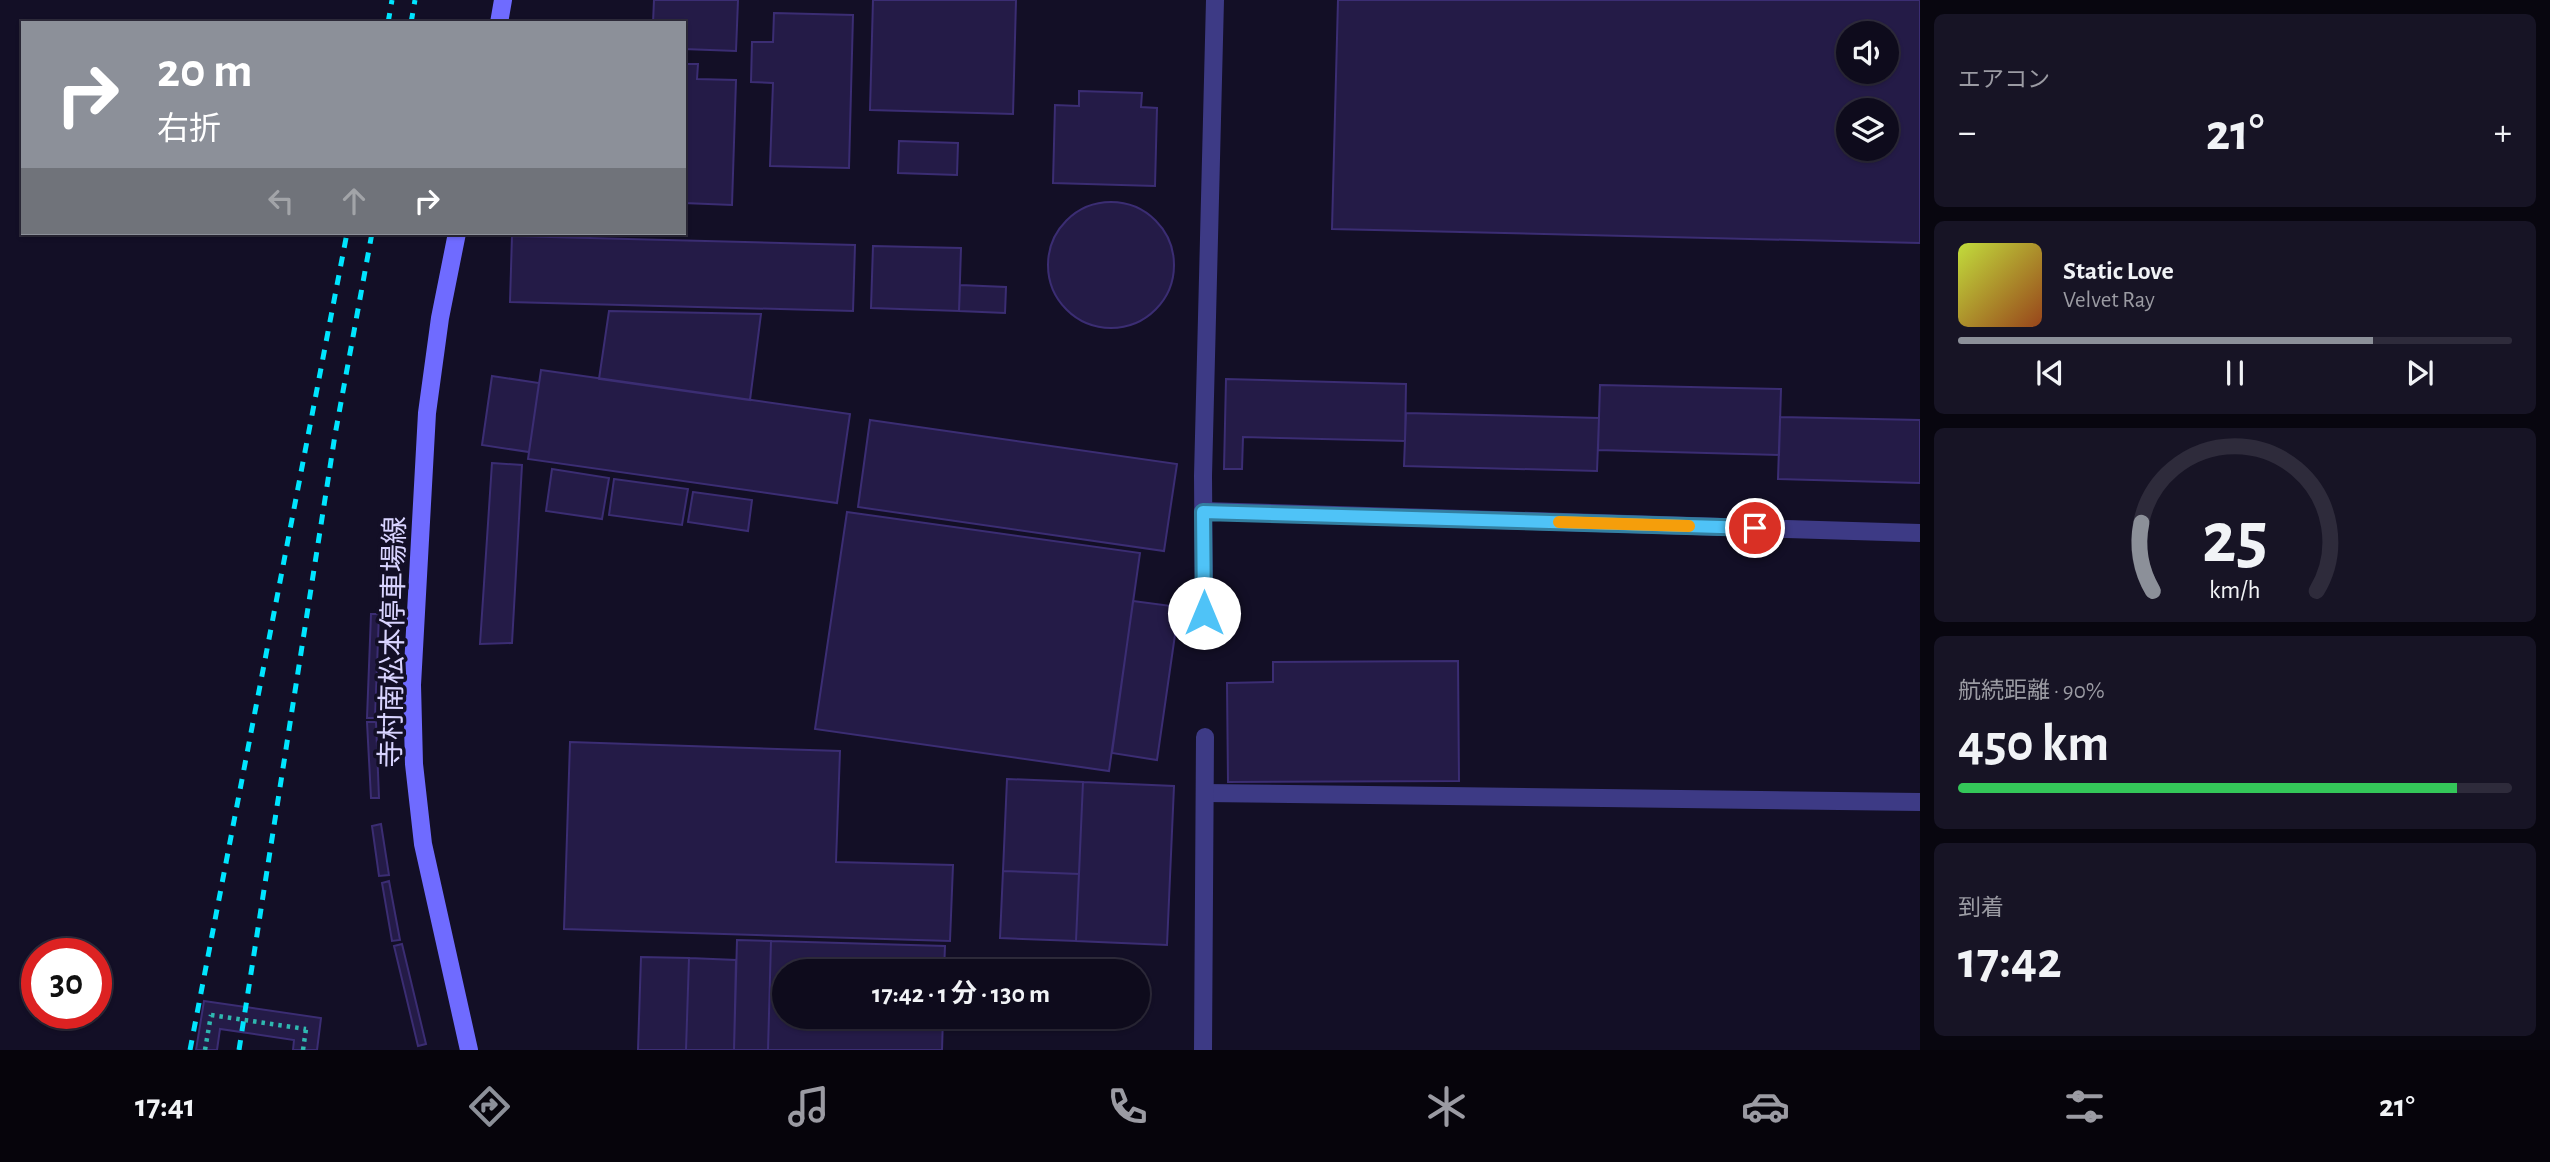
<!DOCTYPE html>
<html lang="ja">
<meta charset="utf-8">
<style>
:root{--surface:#0e0b1c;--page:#171425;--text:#f1f3f6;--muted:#9b9ba3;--line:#2e2b3b;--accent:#8c9099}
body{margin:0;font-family:"Alegreya Sans","Noto Sans JP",sans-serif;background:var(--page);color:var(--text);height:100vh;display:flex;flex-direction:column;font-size:26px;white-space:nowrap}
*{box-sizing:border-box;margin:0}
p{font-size:23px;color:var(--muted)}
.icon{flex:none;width:38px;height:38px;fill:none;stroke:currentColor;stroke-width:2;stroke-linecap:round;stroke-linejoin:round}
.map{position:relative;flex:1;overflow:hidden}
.drawer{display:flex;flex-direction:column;gap:14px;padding:14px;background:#08060f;width:630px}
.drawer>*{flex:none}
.banner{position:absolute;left:21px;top:21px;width:665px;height:214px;border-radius:0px;box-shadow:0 2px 5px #0004,0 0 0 2px var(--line);background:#8c9099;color:#fff;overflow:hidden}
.fabs{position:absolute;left:1836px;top:21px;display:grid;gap:14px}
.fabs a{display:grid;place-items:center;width:63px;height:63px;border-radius:50%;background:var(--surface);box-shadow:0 2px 5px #0004,0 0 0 2px var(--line);font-size:35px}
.speed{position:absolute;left:21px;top:938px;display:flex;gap:14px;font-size:35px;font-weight:700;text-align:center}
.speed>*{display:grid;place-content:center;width:91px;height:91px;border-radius:50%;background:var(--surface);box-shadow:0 2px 5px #0004,0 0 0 2px var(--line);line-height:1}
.speed .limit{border:10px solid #d22;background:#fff;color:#111}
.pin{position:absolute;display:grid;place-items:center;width:60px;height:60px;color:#fff;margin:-30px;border:4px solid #fff;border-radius:50%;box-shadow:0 2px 7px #0007}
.me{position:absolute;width:77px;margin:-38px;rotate:0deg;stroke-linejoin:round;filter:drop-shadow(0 0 5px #0008)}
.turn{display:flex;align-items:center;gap:24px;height:147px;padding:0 21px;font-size:32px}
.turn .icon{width:91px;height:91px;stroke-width:2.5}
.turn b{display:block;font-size:49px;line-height:60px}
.lanes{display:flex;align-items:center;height:66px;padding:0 21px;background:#0003;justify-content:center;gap:35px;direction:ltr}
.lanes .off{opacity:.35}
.big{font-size:52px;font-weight:700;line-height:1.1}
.drawer .tile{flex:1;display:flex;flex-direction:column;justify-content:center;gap:10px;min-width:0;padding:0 24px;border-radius:10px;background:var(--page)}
.drawer .dial{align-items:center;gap:0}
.dial svg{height:182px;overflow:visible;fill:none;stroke:var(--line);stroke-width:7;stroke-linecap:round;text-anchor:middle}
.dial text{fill:var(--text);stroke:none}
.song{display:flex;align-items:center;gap:21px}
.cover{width:84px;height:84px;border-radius:10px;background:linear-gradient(135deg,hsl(70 70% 55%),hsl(20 70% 35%))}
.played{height:7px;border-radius:4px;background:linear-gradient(90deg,var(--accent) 75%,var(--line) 75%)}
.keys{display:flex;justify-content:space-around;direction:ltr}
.heat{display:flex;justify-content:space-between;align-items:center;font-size:38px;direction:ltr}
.charge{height:10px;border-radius:5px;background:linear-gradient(90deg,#34c759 90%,var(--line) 0)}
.trip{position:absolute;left:772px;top:959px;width:378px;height:70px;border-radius:35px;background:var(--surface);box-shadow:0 2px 5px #0004,0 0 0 2px var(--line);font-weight:700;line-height:70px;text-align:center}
.tabs{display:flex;height:112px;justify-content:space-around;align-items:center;background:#06040b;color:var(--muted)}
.tabs .icon{width:49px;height:49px}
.tabs .active{color:var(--accent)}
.tabs b{font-size:32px;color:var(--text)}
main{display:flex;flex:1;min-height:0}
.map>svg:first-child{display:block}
.building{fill:#241b47;stroke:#3b2d73;stroke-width:2;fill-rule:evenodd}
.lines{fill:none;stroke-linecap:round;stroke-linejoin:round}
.path{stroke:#2fb8b0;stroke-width:4.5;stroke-dasharray:3.5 5;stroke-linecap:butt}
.service{stroke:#3d3a85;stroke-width:18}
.minor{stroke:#3d3a85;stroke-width:18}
.secondary{stroke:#6f6bff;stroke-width:18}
.rail{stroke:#00e5ff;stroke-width:5;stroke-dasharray:10 9;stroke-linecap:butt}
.path-bridge{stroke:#2fb8b0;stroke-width:4.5;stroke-dasharray:3.5 5;stroke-linecap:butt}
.route-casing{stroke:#337fa1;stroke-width:18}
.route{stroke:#4fc3f7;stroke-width:12}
.slow{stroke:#f59e0b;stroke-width:12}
.labels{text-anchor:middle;stroke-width:7;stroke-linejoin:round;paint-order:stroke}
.street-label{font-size:28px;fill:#d9d4ff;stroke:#130f26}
</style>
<main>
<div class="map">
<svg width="1920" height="1050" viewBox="0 0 1920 1050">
<rect width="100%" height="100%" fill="#130f26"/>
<!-- building -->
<path class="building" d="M654,0H738L736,51L684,49V23H653Z
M873,0H1016L1013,114L870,110Z
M1338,0H1920V243L1332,229ZM1848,33H1886V72H1848ZM1848,110H1886V149H1848Z
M774,13L853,15L849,168L770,166L773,83L751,82L752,42H773Z
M684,64H698L697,79L736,80L732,205L684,203Z
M1079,91L1142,93L1141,107L1157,108L1155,186L1053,183L1055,105L1079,106Z
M899,141L958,143L957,175L898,173Z
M1048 265a63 63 0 1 1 126 0a63 63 0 1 1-126 0Z
M512,236L855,245L853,311L510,302Z
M873,246L961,248L959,311L871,308Z
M960,285L1006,287L1005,313L959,311Z
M609,311L761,314L750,400L599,379Z
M541,370L850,414L837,503L528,459Z
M492,376L539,383L529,452L482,445Z
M1226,379L1406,384L1405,441L1243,437L1242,469H1224Z
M1600,385L1781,389L1779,455L1598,450Z
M1406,413L1599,418L1597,471L1404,466Z
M1780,417L1920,420V483L1778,479Z
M870,420L1177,464L1164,551L858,507Z
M492,463L522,465L512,643L480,644Z
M552,469L609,478L602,519L546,511Z
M614,479L688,489L682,525L609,515Z
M693,492L752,500L748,531L688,522Z
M847,512L1140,553L1109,771L815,729Z
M1133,601L1179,607L1157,760L1112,753Z
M371,614H379L375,718H367Z
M1458,661L1459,781L1228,782L1227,683L1273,682V662Z
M367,722H376L379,798H371Z
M570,742L840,751L836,862L953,865L950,941L564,929Z
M1007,779L1083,782L1079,874L1003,871Z
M1083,782L1174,786L1167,945L1076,941Z
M381,824L389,875L379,876L372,826Z
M1003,871L1079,874L1076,941L1000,938Z
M389,881L400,940L392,941L382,883Z
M737,940L771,941L768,1050H734Z
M771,941L945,946L944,971H784V1017H943L942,1050H768Z
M402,944L426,1044L418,1046L394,946Z
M641,957L689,958L686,1050H638Z
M689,958L736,960L734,1050H686Z
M204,1001L321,1018L317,1050H293L294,1040L220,1029L217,1050H196Z"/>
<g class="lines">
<!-- path -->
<path class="path" d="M205,1050L211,1015
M303,1050L306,1029"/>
<!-- service -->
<path class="service" d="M1203,511L1920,533
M1205,793L1920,802"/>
<!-- minor -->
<path class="minor" d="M1204,613L1203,476L1215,0
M1203,1050L1205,737"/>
<!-- secondary -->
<path class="secondary" d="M499,23L503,0
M457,233L440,318L427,413L412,685L414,764L423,844L469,1050"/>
<!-- rail -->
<path class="rail" d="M388,23L392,0
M411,23L415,0
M190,1050L347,233
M239,1050L335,435L372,233"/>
<!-- path-bridge -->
<path class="path-bridge" d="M211,1015L306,1029"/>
</g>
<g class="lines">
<defs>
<path id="route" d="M1204,613L1203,512L1755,528"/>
</defs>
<!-- route casing -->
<use href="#route" class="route-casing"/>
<!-- route -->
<use href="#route" class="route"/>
<!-- slow -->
<path class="slow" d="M1559,522L1689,526"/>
</g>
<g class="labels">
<!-- street labels -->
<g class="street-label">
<text transform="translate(392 642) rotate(-89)" y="10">寺村南松本停車場線</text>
</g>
</g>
</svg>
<div class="fabs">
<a><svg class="icon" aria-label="sound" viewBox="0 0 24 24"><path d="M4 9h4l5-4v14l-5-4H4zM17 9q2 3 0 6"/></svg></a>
<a><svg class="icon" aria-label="layers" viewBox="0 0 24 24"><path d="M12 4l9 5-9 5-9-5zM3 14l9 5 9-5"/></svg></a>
</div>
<div class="speed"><div class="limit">30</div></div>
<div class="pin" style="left:1755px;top:528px;background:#d93025"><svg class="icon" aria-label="arrive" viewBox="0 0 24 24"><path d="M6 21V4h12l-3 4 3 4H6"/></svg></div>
<svg class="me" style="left:1204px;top:613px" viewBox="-20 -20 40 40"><circle r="19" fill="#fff"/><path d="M0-13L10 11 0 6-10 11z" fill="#4fc3f7"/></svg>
<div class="trip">17:42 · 1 分 · 130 m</div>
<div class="banner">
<div class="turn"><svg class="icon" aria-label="right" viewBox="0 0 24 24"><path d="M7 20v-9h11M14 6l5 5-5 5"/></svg><div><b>20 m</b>右折</div></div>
<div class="lanes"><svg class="icon off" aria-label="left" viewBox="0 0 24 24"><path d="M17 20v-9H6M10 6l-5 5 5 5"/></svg><svg class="icon off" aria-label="ahead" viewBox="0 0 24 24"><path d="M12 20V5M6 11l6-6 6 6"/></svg><svg class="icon" aria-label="right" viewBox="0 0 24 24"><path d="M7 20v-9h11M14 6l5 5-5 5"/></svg></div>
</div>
</div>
<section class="drawer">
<div class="tile"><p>エアコン</p>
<div class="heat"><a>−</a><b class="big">21°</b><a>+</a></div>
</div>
<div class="tile">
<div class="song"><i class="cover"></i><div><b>Static Love</b><p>Velvet Ray</p></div></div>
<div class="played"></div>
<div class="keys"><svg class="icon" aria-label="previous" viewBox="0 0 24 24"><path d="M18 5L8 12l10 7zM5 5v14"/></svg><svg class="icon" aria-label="pause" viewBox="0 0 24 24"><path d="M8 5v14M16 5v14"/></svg><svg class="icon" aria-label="next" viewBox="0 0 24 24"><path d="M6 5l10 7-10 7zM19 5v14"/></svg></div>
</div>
<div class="tile dial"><svg viewBox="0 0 100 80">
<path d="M14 69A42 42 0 1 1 86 69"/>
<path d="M14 69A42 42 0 0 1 9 39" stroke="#8c9099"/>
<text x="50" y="56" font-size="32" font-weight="700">25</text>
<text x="50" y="72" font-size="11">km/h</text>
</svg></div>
<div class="tile"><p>航続距離 · 90%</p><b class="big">450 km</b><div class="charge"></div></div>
<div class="tile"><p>到着</p><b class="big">17:42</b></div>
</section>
</main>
<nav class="tabs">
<b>17:41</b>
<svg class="icon active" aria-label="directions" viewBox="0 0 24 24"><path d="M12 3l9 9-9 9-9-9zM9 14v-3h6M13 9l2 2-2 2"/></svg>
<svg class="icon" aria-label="music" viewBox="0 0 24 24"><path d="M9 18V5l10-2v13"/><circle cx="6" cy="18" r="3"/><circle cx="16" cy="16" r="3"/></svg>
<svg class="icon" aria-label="phone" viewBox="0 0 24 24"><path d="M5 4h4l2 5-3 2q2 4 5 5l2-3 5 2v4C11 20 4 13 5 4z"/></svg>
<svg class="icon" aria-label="climate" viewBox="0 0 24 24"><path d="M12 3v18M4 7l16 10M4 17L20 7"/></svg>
<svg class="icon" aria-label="car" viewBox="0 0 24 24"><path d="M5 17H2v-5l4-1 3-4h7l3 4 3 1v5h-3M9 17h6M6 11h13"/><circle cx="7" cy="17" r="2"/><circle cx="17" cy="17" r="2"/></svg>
<svg class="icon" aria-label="filters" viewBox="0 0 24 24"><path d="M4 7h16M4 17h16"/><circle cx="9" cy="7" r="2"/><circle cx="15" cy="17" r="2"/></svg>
<b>21°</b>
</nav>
